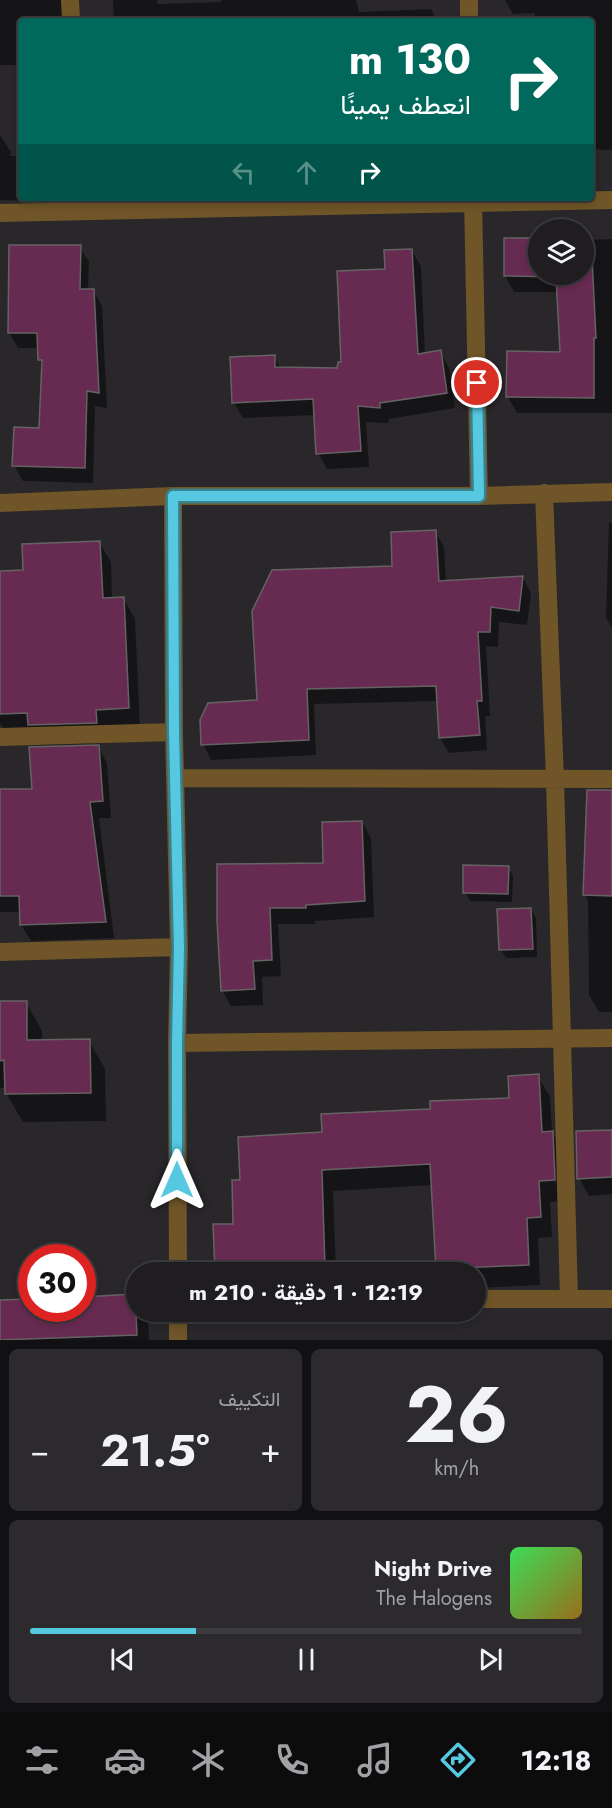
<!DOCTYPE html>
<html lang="ar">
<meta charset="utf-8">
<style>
:root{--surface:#1f1d20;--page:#2c2a2d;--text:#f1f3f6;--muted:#a1a2a5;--line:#3c3b3e;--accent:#56c9e1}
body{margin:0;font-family:Jost,Vazirmatn,sans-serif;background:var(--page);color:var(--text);direction:rtl;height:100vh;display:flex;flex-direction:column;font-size:22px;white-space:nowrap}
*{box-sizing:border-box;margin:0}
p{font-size:20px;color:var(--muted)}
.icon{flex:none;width:33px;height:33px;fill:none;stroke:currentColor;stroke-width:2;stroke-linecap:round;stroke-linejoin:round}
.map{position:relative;height:1340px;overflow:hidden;direction:ltr}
.panel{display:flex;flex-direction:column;gap:9px;padding:9px;background:#111012;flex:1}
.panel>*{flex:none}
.hud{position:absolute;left:18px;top:18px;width:576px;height:183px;border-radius:6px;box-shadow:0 3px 9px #0003,0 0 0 2px var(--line);direction:rtl;background:#00695c;color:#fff;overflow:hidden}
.buttons{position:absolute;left:528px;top:219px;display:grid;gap:12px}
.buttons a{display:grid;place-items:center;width:66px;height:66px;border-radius:50%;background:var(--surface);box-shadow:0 3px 9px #0003,0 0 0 2px var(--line);font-size:30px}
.speed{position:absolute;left:18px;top:1244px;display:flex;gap:12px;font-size:30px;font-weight:700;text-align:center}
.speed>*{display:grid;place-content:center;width:78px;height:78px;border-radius:50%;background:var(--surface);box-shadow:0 3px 9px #0003,0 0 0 2px var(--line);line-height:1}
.speed .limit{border:9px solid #d22;background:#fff;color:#111}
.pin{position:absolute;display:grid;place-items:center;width:51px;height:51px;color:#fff;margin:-26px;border:3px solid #fff;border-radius:50%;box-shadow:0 2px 6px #0007}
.me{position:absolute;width:66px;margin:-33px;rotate:0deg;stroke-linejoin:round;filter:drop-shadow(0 0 4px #0008)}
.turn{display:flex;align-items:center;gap:21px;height:126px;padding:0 24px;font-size:27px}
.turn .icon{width:78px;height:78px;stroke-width:2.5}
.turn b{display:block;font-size:42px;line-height:51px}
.lanes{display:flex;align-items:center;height:57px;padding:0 24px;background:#0003;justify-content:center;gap:30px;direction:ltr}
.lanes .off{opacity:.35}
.big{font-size:45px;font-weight:700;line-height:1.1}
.panel .card{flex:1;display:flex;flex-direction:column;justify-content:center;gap:9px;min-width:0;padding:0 21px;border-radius:9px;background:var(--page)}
.panel .dial{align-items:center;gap:0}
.dial b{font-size:78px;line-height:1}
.song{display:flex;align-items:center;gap:18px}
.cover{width:72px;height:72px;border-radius:9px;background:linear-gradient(135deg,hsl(130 70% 55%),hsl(40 70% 35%))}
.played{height:6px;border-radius:3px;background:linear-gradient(90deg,var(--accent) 30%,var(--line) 30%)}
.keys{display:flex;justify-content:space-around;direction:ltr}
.heat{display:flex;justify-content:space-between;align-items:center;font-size:33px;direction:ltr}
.panel .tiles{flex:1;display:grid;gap:9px;grid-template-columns:1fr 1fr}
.card:last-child{grid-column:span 2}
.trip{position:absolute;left:126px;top:1262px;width:360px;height:60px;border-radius:30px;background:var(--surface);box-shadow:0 3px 9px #0003,0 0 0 2px var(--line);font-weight:700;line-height:60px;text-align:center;direction:rtl}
.dock{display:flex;height:96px;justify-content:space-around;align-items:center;background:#0c0c0d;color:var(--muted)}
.dock .icon{width:42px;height:42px}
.dock .selected{color:var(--accent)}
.dock b{font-size:27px;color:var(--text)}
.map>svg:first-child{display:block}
.shadow{fill:#0007}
.building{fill:#672b52;stroke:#666264;stroke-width:1.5}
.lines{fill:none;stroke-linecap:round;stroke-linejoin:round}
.minor{stroke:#6f5527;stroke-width:18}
.route-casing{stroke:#388392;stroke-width:15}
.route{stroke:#56c9e1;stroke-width:10}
</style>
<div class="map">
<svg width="612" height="1340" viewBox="0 0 612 1340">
<rect width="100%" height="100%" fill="#29272a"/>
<!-- shadow -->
<path class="shadow" d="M0,0H65V21H21V65H0Z
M113,0H157V4L221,2V0H356L359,12L431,9L437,21H114Z
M505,0H612V150L591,149V21H533L535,13L513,14Z
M0,135L11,152L10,156H21V198H41V201L0,200Z
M506,239H538V274H584V240L612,239V413H517L508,397L562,354L558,292H514L505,276Z
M80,247L89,262L88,290H93L102,306L107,408L95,406L93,483L23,481L14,465L40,429L43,365L40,360V348H18L9,333Z
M411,250L421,266L425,354L440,352L449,368L455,408L389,419L388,423L366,422L369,467L327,469L318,453L315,415L243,418L234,403L274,357L281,369L339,370L386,270Z
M609,522L612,523V628L606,618Z
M435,531L444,547L446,582L523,578L531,593L527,625L499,622L498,647L486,646L490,716H485L487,750L449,753L440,738L438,701L314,704L316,755L211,760L203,744L258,702L394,567Z
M99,542L111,562L112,599L123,598L135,619L140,728L107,730L108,743L41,745L34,733L7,734L0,723V572L25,571Z
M98,747L107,763L111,818H99L114,938L31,941L21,925V912H0V790L34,791Z
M612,815V1012H599L589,995L588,901L585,895Z
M362,822L371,838L374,917L315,921V924H278L281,976L262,977L263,1005L231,1006L222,990L218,921L325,864Z
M508,867L513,876L512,902L470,901L465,892Z
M531,909L536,918L537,957L506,958L501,950Z
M0,1003H26L42,1031V1041H89L105,1069L106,1121L23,1122L6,1093V1088H0Z
M538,1076L550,1097L552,1132L565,1154L566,1201L550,1202L552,1237L538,1238L540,1285L476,1288V1272H439L437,1269L433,1185L333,1191L336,1272H216L215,1226L235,1225L242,1182L323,1134L432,1110L511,1099Z
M612,1133V1194L589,1196L579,1178Z
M134,1296L136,1300V1311H143L148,1319L149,1340H0V1302L32,1308H82Z"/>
<!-- building -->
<path class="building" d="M504,238H538V274H584V238H591L596,338H594V398L506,397L507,351L560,352L556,277L504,276Z
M9,245H81L80,289H94L99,393L87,391L85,468L12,466L14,427L39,428L42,360H38L37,333H8Z
M412,249L418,354L441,350L447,393L380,403V408L358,406L361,451L316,454L313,399L232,403L230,357L275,355V367L337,368L338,362H341L337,271L385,269L384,250Z
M436,530L439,581L523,576L519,611L491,607L490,632H478L482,701H477L480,735L439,738L436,686L307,689L309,740L201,745L200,720L208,703L257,700L252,611L272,570L392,566L391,532Z
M100,541L103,598L124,597L129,708L96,710L97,723L28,725L27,713L0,714V571L23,570L22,544Z
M99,745L103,801L90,802L106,922L20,925L19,896H0V789H32L29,747Z
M587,790H612V896L583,895Z
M362,821L365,901L306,905V908H270L272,960L253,961L255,989L221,991L217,921V864L323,863L322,822Z
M463,865L509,866L508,894L463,893Z
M531,908L533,949L499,950L497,909Z
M0,1001H27V1040L90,1039L91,1093L5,1094L4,1060L0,1061Z
M539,1074L542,1132L553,1131L555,1180L539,1181L541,1217L527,1218L529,1265L436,1269L430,1164L322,1170L325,1268L215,1272L213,1224H233L232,1180H240L238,1137L322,1132L321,1114L430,1109V1101L509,1098L508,1076Z
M612,1130V1177L577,1179L576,1131Z
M135,1294L137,1335L0,1340V1300L32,1299V1308H82V1297Z"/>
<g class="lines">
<!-- minor -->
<path class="minor" d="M70,0L71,21
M469,0V21
M473,198L479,496
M0,213L612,200
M544,493L555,780L569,1299
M173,496L174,732L179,947L177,1043L178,1272
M0,503L173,496H479L612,492
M0,737L174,732
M175,778L612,779
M0,952L179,947
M177,1043L612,1038
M476,1299H612
M178,1311V1340"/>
</g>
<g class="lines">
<defs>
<path id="route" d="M177,1180V1043L179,947L174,732L173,496H479L477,383"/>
</defs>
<!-- route casing -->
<use href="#route" class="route-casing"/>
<!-- route -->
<use href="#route" class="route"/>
</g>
</svg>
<div class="buttons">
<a><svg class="icon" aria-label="layers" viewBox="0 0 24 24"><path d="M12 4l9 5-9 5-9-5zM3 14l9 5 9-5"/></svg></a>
</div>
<div class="speed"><div class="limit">30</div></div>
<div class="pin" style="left:477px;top:383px;background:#d93025"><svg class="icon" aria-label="arrive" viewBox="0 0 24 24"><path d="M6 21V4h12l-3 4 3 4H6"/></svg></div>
<svg class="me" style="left:177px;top:1180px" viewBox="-20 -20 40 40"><path d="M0-17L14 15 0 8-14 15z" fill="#56c9e1" stroke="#fff" stroke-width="4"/></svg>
<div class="trip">12:19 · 1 دقيقة · 210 m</div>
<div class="hud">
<div class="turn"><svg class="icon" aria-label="right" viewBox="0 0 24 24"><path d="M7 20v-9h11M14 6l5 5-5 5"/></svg><div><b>130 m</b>انعطف يمينًا</div></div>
<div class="lanes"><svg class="icon off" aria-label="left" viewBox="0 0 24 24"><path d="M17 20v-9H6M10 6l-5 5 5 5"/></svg><svg class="icon off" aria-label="ahead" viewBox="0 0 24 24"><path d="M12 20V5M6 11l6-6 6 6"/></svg><svg class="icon" aria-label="right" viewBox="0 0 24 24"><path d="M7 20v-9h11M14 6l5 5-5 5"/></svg></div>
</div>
</div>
<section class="panel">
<div class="tiles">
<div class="card dial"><b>26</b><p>km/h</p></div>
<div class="card"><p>التكييف</p>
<div class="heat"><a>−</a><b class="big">21.5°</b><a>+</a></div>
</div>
<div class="card">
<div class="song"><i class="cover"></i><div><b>Night Drive</b><p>The Halogens</p></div></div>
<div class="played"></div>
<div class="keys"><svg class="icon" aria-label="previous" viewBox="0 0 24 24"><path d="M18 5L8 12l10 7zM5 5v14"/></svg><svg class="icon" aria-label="pause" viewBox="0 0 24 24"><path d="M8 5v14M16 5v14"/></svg><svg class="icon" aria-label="next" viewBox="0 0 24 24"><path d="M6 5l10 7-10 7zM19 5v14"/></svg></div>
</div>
</div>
</section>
<nav class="dock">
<b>12:18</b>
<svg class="icon selected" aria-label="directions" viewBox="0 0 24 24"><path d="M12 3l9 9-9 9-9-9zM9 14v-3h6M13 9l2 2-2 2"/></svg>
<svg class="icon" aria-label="music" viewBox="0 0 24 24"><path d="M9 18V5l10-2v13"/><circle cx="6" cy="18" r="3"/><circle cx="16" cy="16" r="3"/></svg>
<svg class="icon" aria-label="phone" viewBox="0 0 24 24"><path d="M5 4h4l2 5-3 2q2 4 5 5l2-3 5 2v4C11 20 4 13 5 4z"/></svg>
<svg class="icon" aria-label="climate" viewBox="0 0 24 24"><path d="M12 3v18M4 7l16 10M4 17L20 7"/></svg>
<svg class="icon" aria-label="car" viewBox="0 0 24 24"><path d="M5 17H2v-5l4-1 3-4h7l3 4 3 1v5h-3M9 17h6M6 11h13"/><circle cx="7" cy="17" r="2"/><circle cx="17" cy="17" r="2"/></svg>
<svg class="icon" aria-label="filters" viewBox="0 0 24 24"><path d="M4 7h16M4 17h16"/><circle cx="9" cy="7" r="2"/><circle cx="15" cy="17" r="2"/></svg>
</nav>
